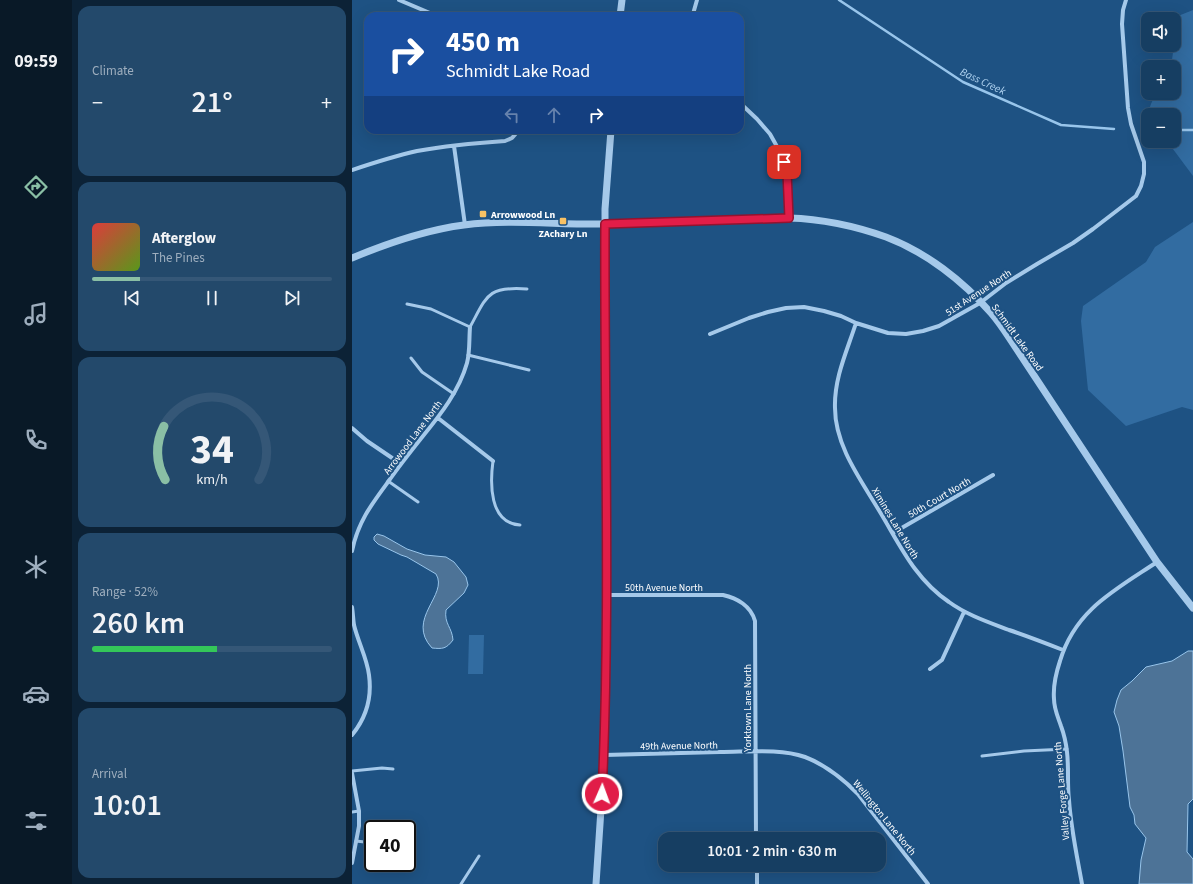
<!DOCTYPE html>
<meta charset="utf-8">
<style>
:root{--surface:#163e62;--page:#23496b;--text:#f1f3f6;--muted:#9eaebe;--line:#355777;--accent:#8abfa5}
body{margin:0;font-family:"Source Sans 3",sans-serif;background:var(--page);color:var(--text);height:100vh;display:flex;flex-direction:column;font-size:15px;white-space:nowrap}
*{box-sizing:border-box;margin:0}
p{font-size:13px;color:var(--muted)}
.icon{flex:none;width:22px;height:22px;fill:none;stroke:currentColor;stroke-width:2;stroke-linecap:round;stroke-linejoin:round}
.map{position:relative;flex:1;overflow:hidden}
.sheet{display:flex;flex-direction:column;gap:6px;padding:6px;background:#0c2236;width:280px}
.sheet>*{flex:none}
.hud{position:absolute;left:12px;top:12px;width:380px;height:122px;border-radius:12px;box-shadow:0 4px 16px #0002,0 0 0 1px var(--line);background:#1a4fa0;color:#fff;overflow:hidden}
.fabs{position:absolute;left:789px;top:12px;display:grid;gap:8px}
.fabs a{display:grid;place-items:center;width:40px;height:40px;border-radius:8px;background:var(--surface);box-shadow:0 4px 16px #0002,0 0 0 1px var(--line);font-size:20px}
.speed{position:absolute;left:12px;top:820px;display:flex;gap:8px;font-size:20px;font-weight:700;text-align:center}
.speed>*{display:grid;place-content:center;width:52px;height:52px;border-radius:50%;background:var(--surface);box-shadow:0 4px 16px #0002,0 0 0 1px var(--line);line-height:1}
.speed .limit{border:2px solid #111;border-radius:6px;background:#fff;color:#111}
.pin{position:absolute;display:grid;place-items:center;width:34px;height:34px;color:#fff;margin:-17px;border-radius:8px;box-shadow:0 2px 6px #0006}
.me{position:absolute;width:44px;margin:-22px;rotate:2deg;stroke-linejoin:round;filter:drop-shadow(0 0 3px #0008)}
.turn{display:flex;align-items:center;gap:14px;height:84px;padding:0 16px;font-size:18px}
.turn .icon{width:52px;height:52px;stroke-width:2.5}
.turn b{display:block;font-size:28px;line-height:34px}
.lanes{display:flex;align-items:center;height:38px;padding:0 16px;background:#0003;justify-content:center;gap:20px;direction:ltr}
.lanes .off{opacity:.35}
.big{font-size:30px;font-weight:600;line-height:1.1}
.sheet .widget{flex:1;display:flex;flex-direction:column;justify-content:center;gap:6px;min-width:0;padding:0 14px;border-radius:12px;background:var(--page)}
.sheet .dial{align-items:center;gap:0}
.dial svg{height:104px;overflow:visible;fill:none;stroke:var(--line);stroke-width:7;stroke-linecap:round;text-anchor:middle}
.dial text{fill:var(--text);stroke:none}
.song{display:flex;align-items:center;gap:12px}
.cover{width:48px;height:48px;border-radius:6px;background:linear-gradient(135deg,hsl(0 70% 55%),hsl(90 70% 35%))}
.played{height:4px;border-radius:2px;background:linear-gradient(90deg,var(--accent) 20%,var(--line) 20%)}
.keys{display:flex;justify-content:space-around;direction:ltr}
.heat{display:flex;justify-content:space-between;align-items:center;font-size:22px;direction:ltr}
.charge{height:6px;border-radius:3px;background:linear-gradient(90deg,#34c759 52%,var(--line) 0)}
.trip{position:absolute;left:306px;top:832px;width:228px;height:40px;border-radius:12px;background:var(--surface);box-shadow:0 4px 16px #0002,0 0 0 1px var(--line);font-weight:600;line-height:40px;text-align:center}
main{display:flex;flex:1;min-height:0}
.dock{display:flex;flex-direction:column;width:72px;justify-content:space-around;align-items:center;background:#091927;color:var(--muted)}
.dock .icon{width:28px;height:28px}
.dock .on{color:var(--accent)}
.dock b{font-size:18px;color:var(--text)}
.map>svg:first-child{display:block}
.green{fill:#326ca1}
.water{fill:#4d7397;stroke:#98c5eb}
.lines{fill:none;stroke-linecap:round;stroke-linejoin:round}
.stream{stroke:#98c5eb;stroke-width:2.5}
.service{stroke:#a5c9ea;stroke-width:3}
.minor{stroke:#a5c9ea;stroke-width:4}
.tertiary{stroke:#a5c9ea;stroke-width:7}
.route-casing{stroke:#92132f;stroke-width:10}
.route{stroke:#e11d48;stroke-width:7}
.poi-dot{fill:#f9c264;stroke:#1e5283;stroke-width:1.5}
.labels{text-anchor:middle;stroke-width:4;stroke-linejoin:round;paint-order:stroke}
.poi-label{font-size:10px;font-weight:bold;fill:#fff;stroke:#1e5283;text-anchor:start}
.street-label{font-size:10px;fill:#fff;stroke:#1e5283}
.water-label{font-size:11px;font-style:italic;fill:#b0d3f1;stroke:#1e5283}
</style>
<main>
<nav class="dock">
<b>09:59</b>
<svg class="icon on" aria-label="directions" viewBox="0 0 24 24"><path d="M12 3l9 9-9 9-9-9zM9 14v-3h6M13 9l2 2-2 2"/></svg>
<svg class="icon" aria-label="music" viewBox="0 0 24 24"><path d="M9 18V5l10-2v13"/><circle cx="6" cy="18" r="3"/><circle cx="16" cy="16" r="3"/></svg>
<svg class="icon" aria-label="phone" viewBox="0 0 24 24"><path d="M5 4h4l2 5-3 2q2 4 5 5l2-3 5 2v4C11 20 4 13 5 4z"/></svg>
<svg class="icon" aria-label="climate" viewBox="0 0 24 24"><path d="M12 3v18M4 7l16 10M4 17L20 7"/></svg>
<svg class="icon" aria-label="car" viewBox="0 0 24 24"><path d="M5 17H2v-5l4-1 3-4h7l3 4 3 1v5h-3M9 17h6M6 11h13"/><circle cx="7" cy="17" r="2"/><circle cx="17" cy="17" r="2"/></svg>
<svg class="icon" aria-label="filters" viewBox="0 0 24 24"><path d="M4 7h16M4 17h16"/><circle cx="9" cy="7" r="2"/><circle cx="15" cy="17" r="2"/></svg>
</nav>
<section class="sheet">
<div class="widget"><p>Climate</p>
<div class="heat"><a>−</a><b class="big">21°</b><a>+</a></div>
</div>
<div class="widget">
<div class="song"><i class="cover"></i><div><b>Afterglow</b><p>The Pines</p></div></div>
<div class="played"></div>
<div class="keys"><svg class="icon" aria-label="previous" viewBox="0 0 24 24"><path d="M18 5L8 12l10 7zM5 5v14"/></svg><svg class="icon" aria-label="pause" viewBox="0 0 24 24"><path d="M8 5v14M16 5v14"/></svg><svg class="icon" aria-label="next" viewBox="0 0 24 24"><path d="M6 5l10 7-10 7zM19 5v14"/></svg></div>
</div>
<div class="widget dial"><svg viewBox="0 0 100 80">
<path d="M14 69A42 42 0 1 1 86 69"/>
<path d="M14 69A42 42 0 0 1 13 28" stroke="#8abfa5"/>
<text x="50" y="56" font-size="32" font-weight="700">34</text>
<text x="50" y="72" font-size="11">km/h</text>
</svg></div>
<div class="widget"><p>Range · 52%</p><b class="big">260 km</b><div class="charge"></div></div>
<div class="widget"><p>Arrival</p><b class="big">10:01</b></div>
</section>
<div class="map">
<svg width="841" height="884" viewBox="0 0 841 884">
<rect width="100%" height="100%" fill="#1e5283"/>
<!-- green -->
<path class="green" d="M841,10V176L815,141H822V115H797C797,106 800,100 806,93H822V67H819L826,16Z
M841,222V410L830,407L774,426L736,390L729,321L731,306L794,262L803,247Z
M117,635H132L131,674H116Z"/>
<!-- water -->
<path class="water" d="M25,534L32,536L55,549L73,555L94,557L102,562L114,577L116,585L112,593L94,610C92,624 100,627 101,640C94,649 91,649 80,648C53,619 97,595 84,574L55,557L49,555L26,544L22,540V537Z
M836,651H841V799L836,804L835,852L841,859V884H787L789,860L794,838L783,824L782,815L778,807L771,751L767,726L762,712L765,700L769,690L780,681L794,667L820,661Z"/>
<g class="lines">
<!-- stream -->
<path class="stream" d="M487,0L611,82L709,125L762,129
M822,130H841"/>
<!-- service -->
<path class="service" d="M55,304L79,309L118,327C135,296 135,286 175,289
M116,355L177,370
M59,358L70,372L102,394
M141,461C138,483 137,523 168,525
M36,481L66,502
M630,756L672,751L715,749
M0,771L30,768L41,769
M0,812L7,811
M4,841L21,843
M109,884L127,856"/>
<!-- minor -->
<path class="minor" d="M47,0L85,16
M341,16V14L345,0
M388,103L405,119L418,134L428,152L435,172L437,218
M102,146L113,225
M0,170C21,163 43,156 65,151C93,146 124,143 153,141L160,138L167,130
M504,323C495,351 482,378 483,408C483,446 509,480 528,512C548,545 563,579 597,602C615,615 636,622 657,630C675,636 693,643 711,650
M358,334L397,318L416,312L434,308L452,307L472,311L489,316L504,323L536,333L554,334L571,331L587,326L603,317L628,303L654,283L685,264L721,243L741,229L784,196L789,186L792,174V162L779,124L776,108L770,24L771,10L774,0
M86,418L141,461
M0,428L15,441L49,464
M541,533L641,475
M0,551C6,522 19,505 36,482C47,466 59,451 71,436C89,414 107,391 115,363C118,352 117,339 118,327
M254,595H371C385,598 399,606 403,621L404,839
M0,607C1,613 1,619 2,625C6,642 15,658 17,675C20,697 14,718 0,735
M578,669L590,660L612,612
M252,755C291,754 329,753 368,752C395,752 428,748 453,757C474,765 490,778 506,794L576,884
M0,773L7,811V826L0,863
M405,865V884
M730,884C725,856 719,829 717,800C715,784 717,768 715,752C714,743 712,734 709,726C706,717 702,709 702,699C701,687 704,673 708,661C723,610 763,590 805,562"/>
<!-- tertiary -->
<path class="tertiary" d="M268,16L270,0
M0,258C36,243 73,230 112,225C159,219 206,225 253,224C295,223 336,221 377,220C397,219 417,218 437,218C470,219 503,226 534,237C574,252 611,281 639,313C646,321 652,330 658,339L805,562L841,608
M244,884L250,794L253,718L254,595L253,209L259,130"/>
</g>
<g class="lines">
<defs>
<path id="route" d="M250,794C259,604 252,414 253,224L437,218L435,172L432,162"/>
</defs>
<!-- route casing -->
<use href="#route" class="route-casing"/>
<!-- route -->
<use href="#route" class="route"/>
</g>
<!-- markers -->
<g class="poi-dot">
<rect x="127" y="210" width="8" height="8" rx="2"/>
<rect x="207" y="217" width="8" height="8" rx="2"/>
</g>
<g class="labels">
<!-- poi labels -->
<g class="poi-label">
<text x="139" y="218">Arrowwood Ln</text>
<text x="211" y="237" text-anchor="middle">ZAchary Ln</text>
</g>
<!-- street labels -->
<g class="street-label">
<text transform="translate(626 292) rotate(-33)" y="4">51st Avenue North</text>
<text transform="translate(666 337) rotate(54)" y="4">Schmidt Lake Road</text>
<text transform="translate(60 437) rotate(-53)" y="4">Arrowood Lane North</text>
<text transform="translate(587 497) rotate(-30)" y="4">50th Court North</text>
<text transform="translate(544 523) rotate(59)" y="4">Ximines Lane North</text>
<text x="312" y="591">50th Avenue North</text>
<text transform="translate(395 708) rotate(-90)" y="4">Yorktown Lane North</text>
<text transform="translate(327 745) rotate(-1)" y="4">49th Avenue North</text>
<text transform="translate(709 791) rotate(-95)" y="4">Valley Forge Lane North</text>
<text transform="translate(533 817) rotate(51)" y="4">Wellington Lane North</text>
</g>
<!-- water labels -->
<g class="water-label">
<text transform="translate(631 81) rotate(25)" y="4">Bass Creek</text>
</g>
</g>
</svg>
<div class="fabs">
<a><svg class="icon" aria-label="sound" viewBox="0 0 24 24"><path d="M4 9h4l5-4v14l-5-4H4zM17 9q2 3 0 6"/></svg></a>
<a>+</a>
<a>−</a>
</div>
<div class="speed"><div class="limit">40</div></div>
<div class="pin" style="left:432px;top:162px;background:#d93025"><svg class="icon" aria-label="arrive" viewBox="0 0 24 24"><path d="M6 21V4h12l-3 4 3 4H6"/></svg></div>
<svg class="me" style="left:250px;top:794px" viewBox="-20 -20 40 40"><circle r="17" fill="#e11d48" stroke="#fff" stroke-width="3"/><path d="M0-11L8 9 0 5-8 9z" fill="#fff"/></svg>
<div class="trip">10:01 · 2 min · 630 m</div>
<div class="hud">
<div class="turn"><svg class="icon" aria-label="right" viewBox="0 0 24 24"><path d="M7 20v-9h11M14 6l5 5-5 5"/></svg><div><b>450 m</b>Schmidt Lake Road</div></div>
<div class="lanes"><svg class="icon off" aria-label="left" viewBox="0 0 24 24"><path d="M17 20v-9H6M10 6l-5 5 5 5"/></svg><svg class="icon off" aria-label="ahead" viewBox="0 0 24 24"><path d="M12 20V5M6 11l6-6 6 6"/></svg><svg class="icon" aria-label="right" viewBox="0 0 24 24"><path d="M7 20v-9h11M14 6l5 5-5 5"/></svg></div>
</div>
</div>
</main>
